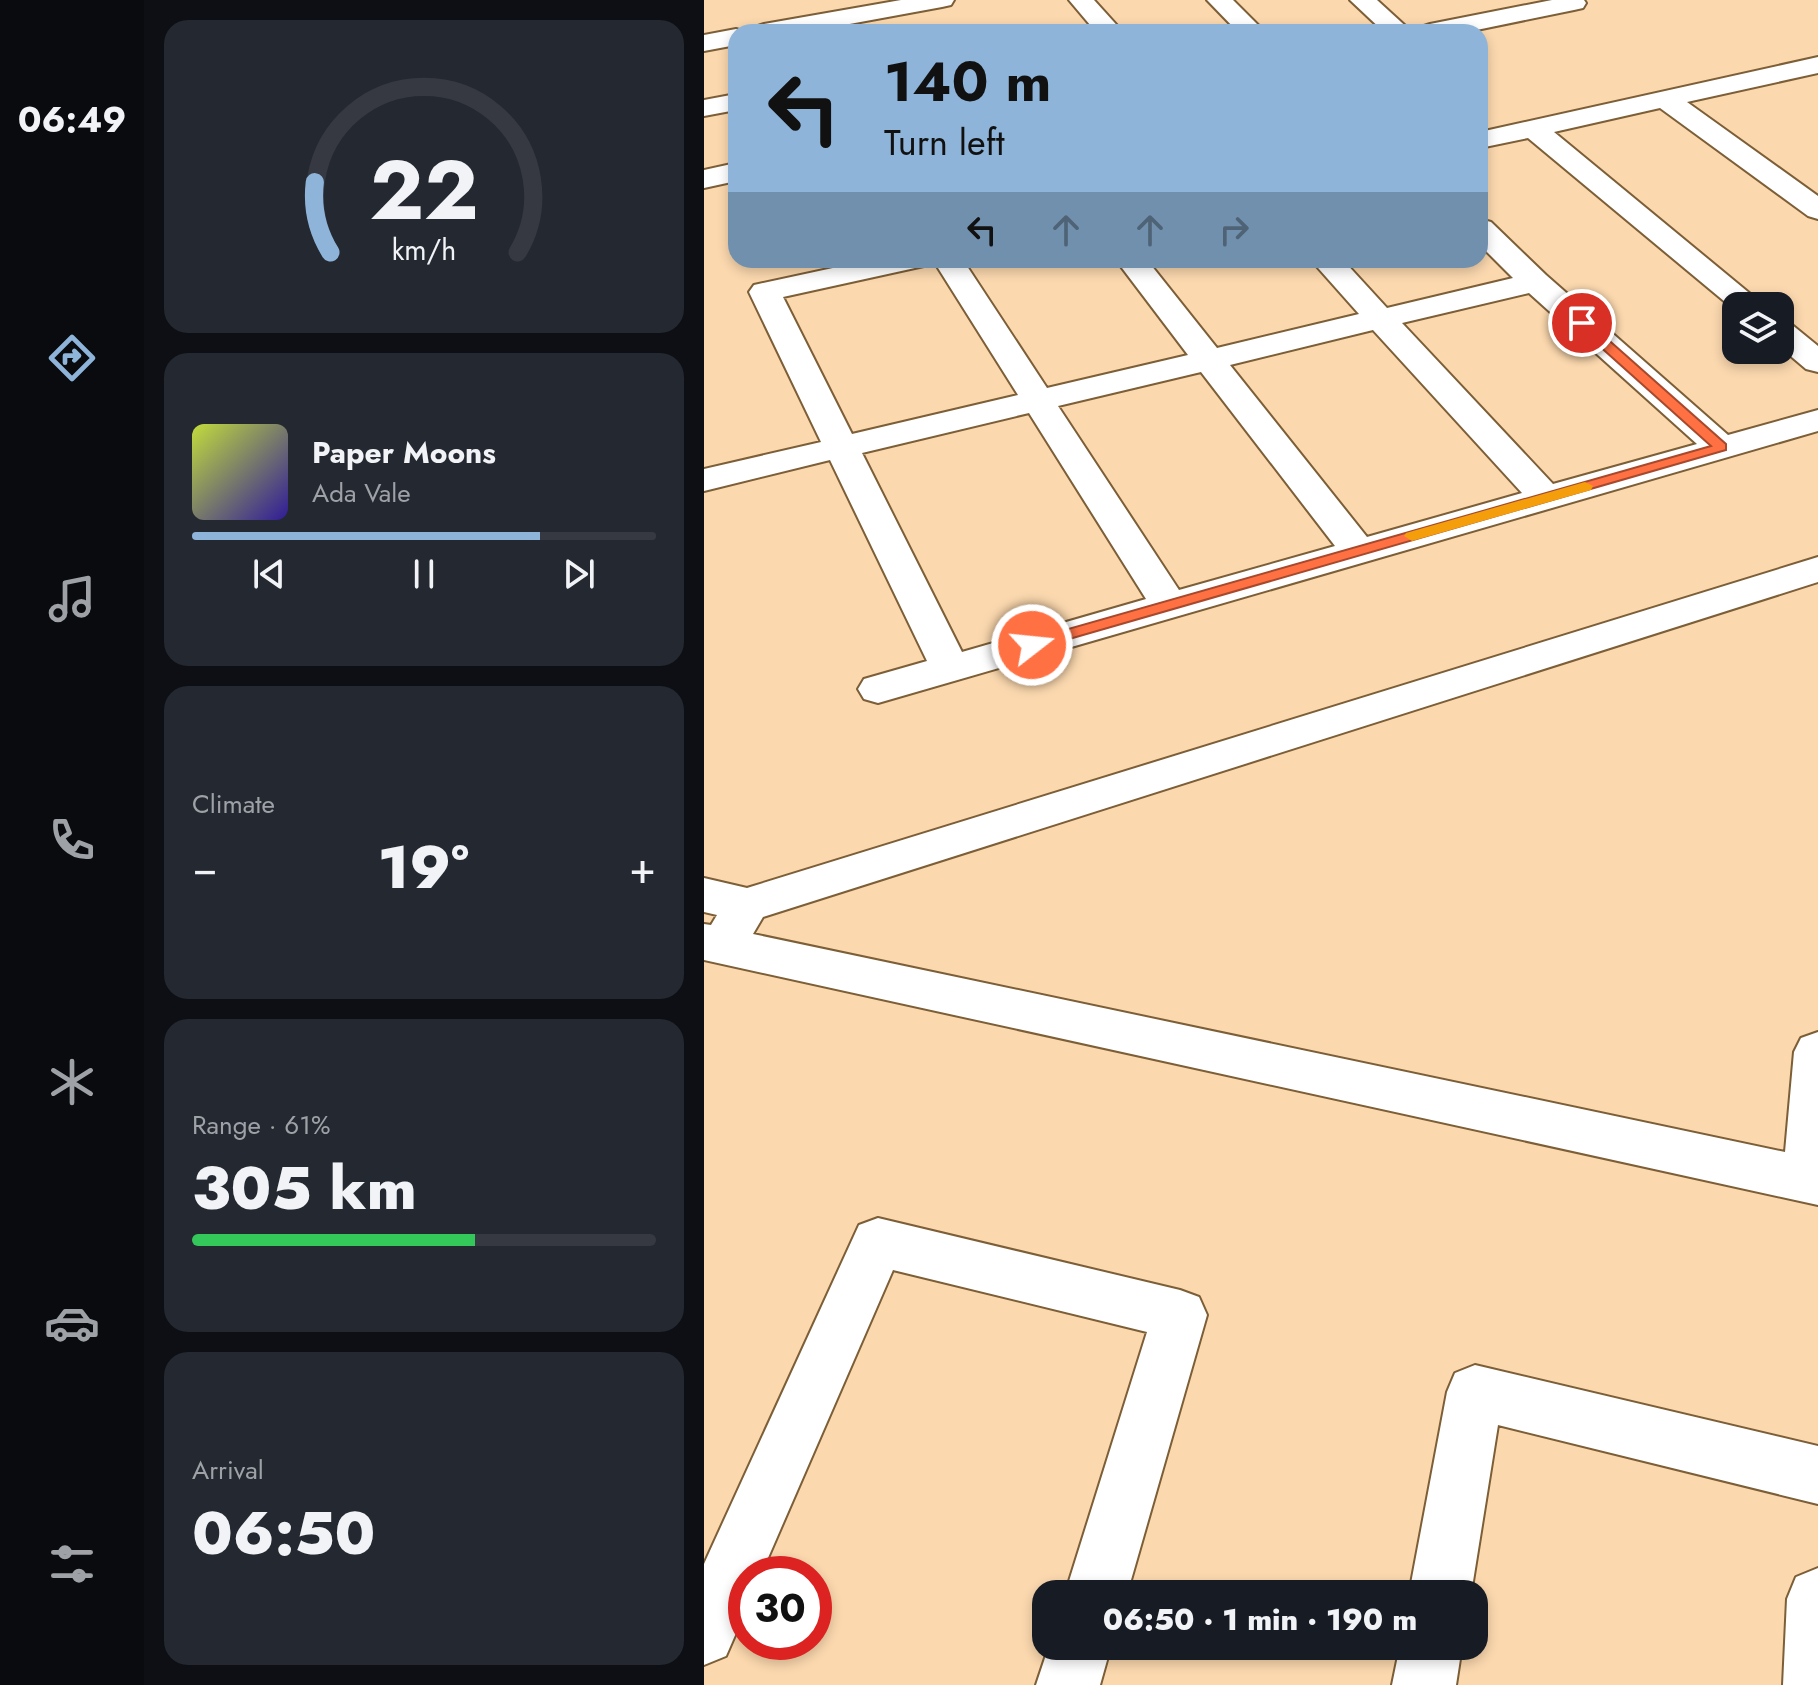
<!DOCTYPE html>
<meta charset="utf-8">
<style>
:root{--surface:#171b24;--page:#242831;--text:#f1f3f6;--muted:#9ea1a6;--line:#363941;--accent:#8eb4d9}
body{margin:0;font-family:Jost,sans-serif;background:var(--page);color:var(--text);height:100vh;display:flex;flex-direction:column;font-size:30px;white-space:nowrap}
*{box-sizing:border-box;margin:0}
p{font-size:26px;color:var(--muted)}
.icon{flex:none;width:44px;height:44px;fill:none;stroke:currentColor;stroke-width:2;stroke-linecap:round;stroke-linejoin:round}
.map{position:relative;flex:1;overflow:hidden}
.side{display:flex;flex-direction:column;gap:20px;padding:20px;background:#0d0f14;width:560px}
.side>*{flex:none}
.top-card{position:absolute;left:24px;top:24px;width:760px;height:244px;border-radius:24px;box-shadow:0 4px 12px #0003;background:#8eb4d9;color:#111;overflow:hidden}
.fabs{position:absolute;left:1018px;top:292px;display:grid;gap:16px}
.fabs a{display:grid;place-items:center;width:72px;height:72px;border-radius:16px;background:var(--surface);box-shadow:0 4px 12px #0003;font-size:40px}
.speed{position:absolute;left:24px;top:1556px;display:flex;gap:16px;font-size:40px;font-weight:700;text-align:center}
.speed>*{display:grid;place-content:center;width:104px;height:104px;border-radius:50%;background:var(--surface);box-shadow:0 4px 12px #0003;line-height:1}
.speed .limit{border:12px solid #d22;background:#fff;color:#111}
.pin{position:absolute;display:grid;place-items:center;width:68px;height:68px;color:#fff;margin:-34px;border:4px solid #fff;border-radius:50%;box-shadow:0 2px 8px #0007}
.me{position:absolute;width:88px;margin:-44px;rotate:74deg;stroke-linejoin:round;filter:drop-shadow(0 0 6px #0008)}
.turn{display:flex;align-items:center;gap:28px;height:168px;padding:0 24px;font-size:36px}
.turn .icon{width:104px;height:104px;stroke-width:2.5}
.turn b{display:block;font-size:56px;line-height:68px}
.lanes{display:flex;align-items:center;height:76px;padding:0 24px;background:#0003;justify-content:center;gap:40px;direction:ltr}
.lanes .off{opacity:.35}
.big{font-size:60px;font-weight:800;line-height:1.1}
.side .card{flex:1;display:flex;flex-direction:column;justify-content:center;gap:12px;min-width:0;padding:0 28px;border-radius:24px;background:var(--page)}
.side .dial{align-items:center;gap:0}
.dial svg{height:208px;overflow:visible;fill:none;stroke:var(--line);stroke-width:7;stroke-linecap:round;text-anchor:middle}
.dial text{fill:var(--text);stroke:none}
.song{display:flex;align-items:center;gap:24px}
.cover{width:96px;height:96px;border-radius:12px;background:linear-gradient(135deg,hsl(70 70% 55%),hsl(250 70% 35%))}
.played{height:8px;border-radius:4px;background:linear-gradient(90deg,var(--accent) 75%,var(--line) 75%)}
.keys{display:flex;justify-content:space-around;direction:ltr}
.heat{display:flex;justify-content:space-between;align-items:center;font-size:44px;direction:ltr}
.charge{height:12px;border-radius:6px;background:linear-gradient(90deg,#34c759 61%,var(--line) 0)}
.trip{position:absolute;left:328px;top:1580px;width:456px;height:80px;border-radius:24px;background:var(--surface);box-shadow:0 4px 12px #0003;font-weight:800;line-height:80px;text-align:center}
main{display:flex;flex:1;min-height:0}
.tab-bar{display:flex;flex-direction:column;width:144px;justify-content:space-around;align-items:center;background:#090b0e;color:var(--muted)}
.tab-bar .icon{width:56px;height:56px}
.tab-bar .current{color:var(--accent)}
.tab-bar b{font-size:36px;color:var(--text)}
.map>svg:first-child{display:block}
.lines{fill:none;stroke-linecap:round;stroke-linejoin:round}
.minor-casing{stroke:#7c5e37;stroke-width:4}
.minor{fill:#fff;fill-rule:evenodd}
.route{fill:#ff7043;stroke:#a6492c;stroke-width:2}
.slow{fill:#f59e0b}
</style>
<main>
<nav class="tab-bar">
<b>06:49</b>
<svg class="icon current" aria-label="directions" viewBox="0 0 24 24"><path d="M12 3l9 9-9 9-9-9zM9 14v-3h6M13 9l2 2-2 2"/></svg>
<svg class="icon" aria-label="music" viewBox="0 0 24 24"><path d="M9 18V5l10-2v13"/><circle cx="6" cy="18" r="3"/><circle cx="16" cy="16" r="3"/></svg>
<svg class="icon" aria-label="phone" viewBox="0 0 24 24"><path d="M5 4h4l2 5-3 2q2 4 5 5l2-3 5 2v4C11 20 4 13 5 4z"/></svg>
<svg class="icon" aria-label="climate" viewBox="0 0 24 24"><path d="M12 3v18M4 7l16 10M4 17L20 7"/></svg>
<svg class="icon" aria-label="car" viewBox="0 0 24 24"><path d="M5 17H2v-5l4-1 3-4h7l3 4 3 1v5h-3M9 17h6M6 11h13"/><circle cx="7" cy="17" r="2"/><circle cx="17" cy="17" r="2"/></svg>
<svg class="icon" aria-label="filters" viewBox="0 0 24 24"><path d="M4 7h16M4 17h16"/><circle cx="9" cy="7" r="2"/><circle cx="15" cy="17" r="2"/></svg>
</nav>
<section class="side">
<div class="card dial"><svg viewBox="0 0 100 80">
<path d="M14 69A42 42 0 1 1 86 69"/>
<path d="M14 69A42 42 0 0 1 8 42" stroke="#8eb4d9"/>
<text x="50" y="56" font-size="32" font-weight="700">22</text>
<text x="50" y="72" font-size="11">km/h</text>
</svg></div>
<div class="card">
<div class="song"><i class="cover"></i><div><b>Paper Moons</b><p>Ada Vale</p></div></div>
<div class="played"></div>
<div class="keys"><svg class="icon" aria-label="previous" viewBox="0 0 24 24"><path d="M18 5L8 12l10 7zM5 5v14"/></svg><svg class="icon" aria-label="pause" viewBox="0 0 24 24"><path d="M8 5v14M16 5v14"/></svg><svg class="icon" aria-label="next" viewBox="0 0 24 24"><path d="M6 5l10 7-10 7zM19 5v14"/></svg></div>
</div>
<div class="card"><p>Climate</p>
<div class="heat"><a>−</a><b class="big">19°</b><a>+</a></div>
</div>
<div class="card"><p>Range · 61%</p><b class="big">305 km</b><div class="charge"></div></div>
<div class="card"><p>Arrival</p><b class="big">06:50</b></div>
</section>
<div class="map">
<svg width="1114" height="1685" viewBox="0 0 1114 1685">
<rect width="100%" height="100%" fill="#fbd8ae"/>
<g class="lines">
<defs>
<path id="minor" d="M197,0H250L247,5L238,7L102,32H47L51,27L60,24Z
M365,0H390L419,32H392Z
M503,0H529L561,32H534Z
M646,0H673L708,32H680Z
M848,0H880L882,3L879,8L870,10L763,32H713L717,27L726,24Z
M32,29L41,32H32V45L0,51V35Z
M1114,57V73L983,102L1114,196V219L1104,216L956,108L850,132L1061,306H1032V311L824,138L776,148V132Z
M32,94V110L0,116V100Z
M32,163V181L0,188V170Z
M776,219L787,222L842,275L1024,435L1114,410V431L174,703L160,699L154,689L160,679L223,661L126,460L0,491V469L117,442L45,292L50,285L166,260H224L220,266L79,297L148,434L314,395L229,260H259L343,388L484,355L412,260H443L513,348L655,314L607,260H639L683,308L809,278L776,245ZM825,293L993,444L849,484L698,323ZM669,330L818,493L663,537L526,365ZM497,372L631,546L475,590L354,406ZM325,413L442,599L258,652L158,453Z
M1076,321L1087,324L1114,346V372L1102,369L1076,347Z
M1114,557V582L59,917L49,934L1081,1152L1090,1052L1097,1038L1114,1032V1205L0,960V924L7,925L13,915L0,912V878L43,888Z
M174,1218L476,1290L495,1297L503,1315L423,1594H361L443,1332L189,1270L57,1574H42V1610L22,1656L0,1665V1564L155,1225Z
M771,1365L1114,1446V1504L794,1425L767,1594H705L743,1392L751,1373Z
M1114,1568V1685H1079L1083,1599L1092,1577Z
M345,1646H407L396,1685H332Z
M696,1646H758L752,1685H688Z"/>
</defs>
<!-- minor casing -->
<use href="#minor" class="minor-casing"/>
<!-- minor -->
<use href="#minor" class="minor"/>
</g>
<!-- route -->
<path class="route" d="M873,320H882L1022,444V450L334,648H322L320,645L322,641L1007,446L873,326Z"/>
<!-- slow -->
<path class="slow" d="M881,482L889,486L887,490L708,541L700,536L702,533Z"/>
</svg>
<div class="fabs">
<a><svg class="icon" aria-label="layers" viewBox="0 0 24 24"><path d="M12 4l9 5-9 5-9-5zM3 14l9 5 9-5"/></svg></a>
</div>
<div class="speed"><div class="limit">30</div></div>
<div class="pin" style="left:878px;top:323px;background:#d93025"><svg class="icon" aria-label="arrive" viewBox="0 0 24 24"><path d="M6 21V4h12l-3 4 3 4H6"/></svg></div>
<svg class="me" style="left:328px;top:645px" viewBox="-20 -20 40 40"><circle r="17" fill="#ff7043" stroke="#fff" stroke-width="3"/><path d="M0-11L8 9 0 5-8 9z" fill="#fff"/></svg>
<div class="trip">06:50 · 1 min · 190 m</div>
<div class="top-card">
<div class="turn"><svg class="icon" aria-label="left" viewBox="0 0 24 24"><path d="M17 20v-9H6M10 6l-5 5 5 5"/></svg><div><b>140 m</b>Turn left</div></div>
<div class="lanes"><svg class="icon" aria-label="left" viewBox="0 0 24 24"><path d="M17 20v-9H6M10 6l-5 5 5 5"/></svg><svg class="icon off" aria-label="ahead" viewBox="0 0 24 24"><path d="M12 20V5M6 11l6-6 6 6"/></svg><svg class="icon off" aria-label="ahead" viewBox="0 0 24 24"><path d="M12 20V5M6 11l6-6 6 6"/></svg><svg class="icon off" aria-label="right" viewBox="0 0 24 24"><path d="M7 20v-9h11M14 6l5 5-5 5"/></svg></div>
</div>
</div>
</main>
